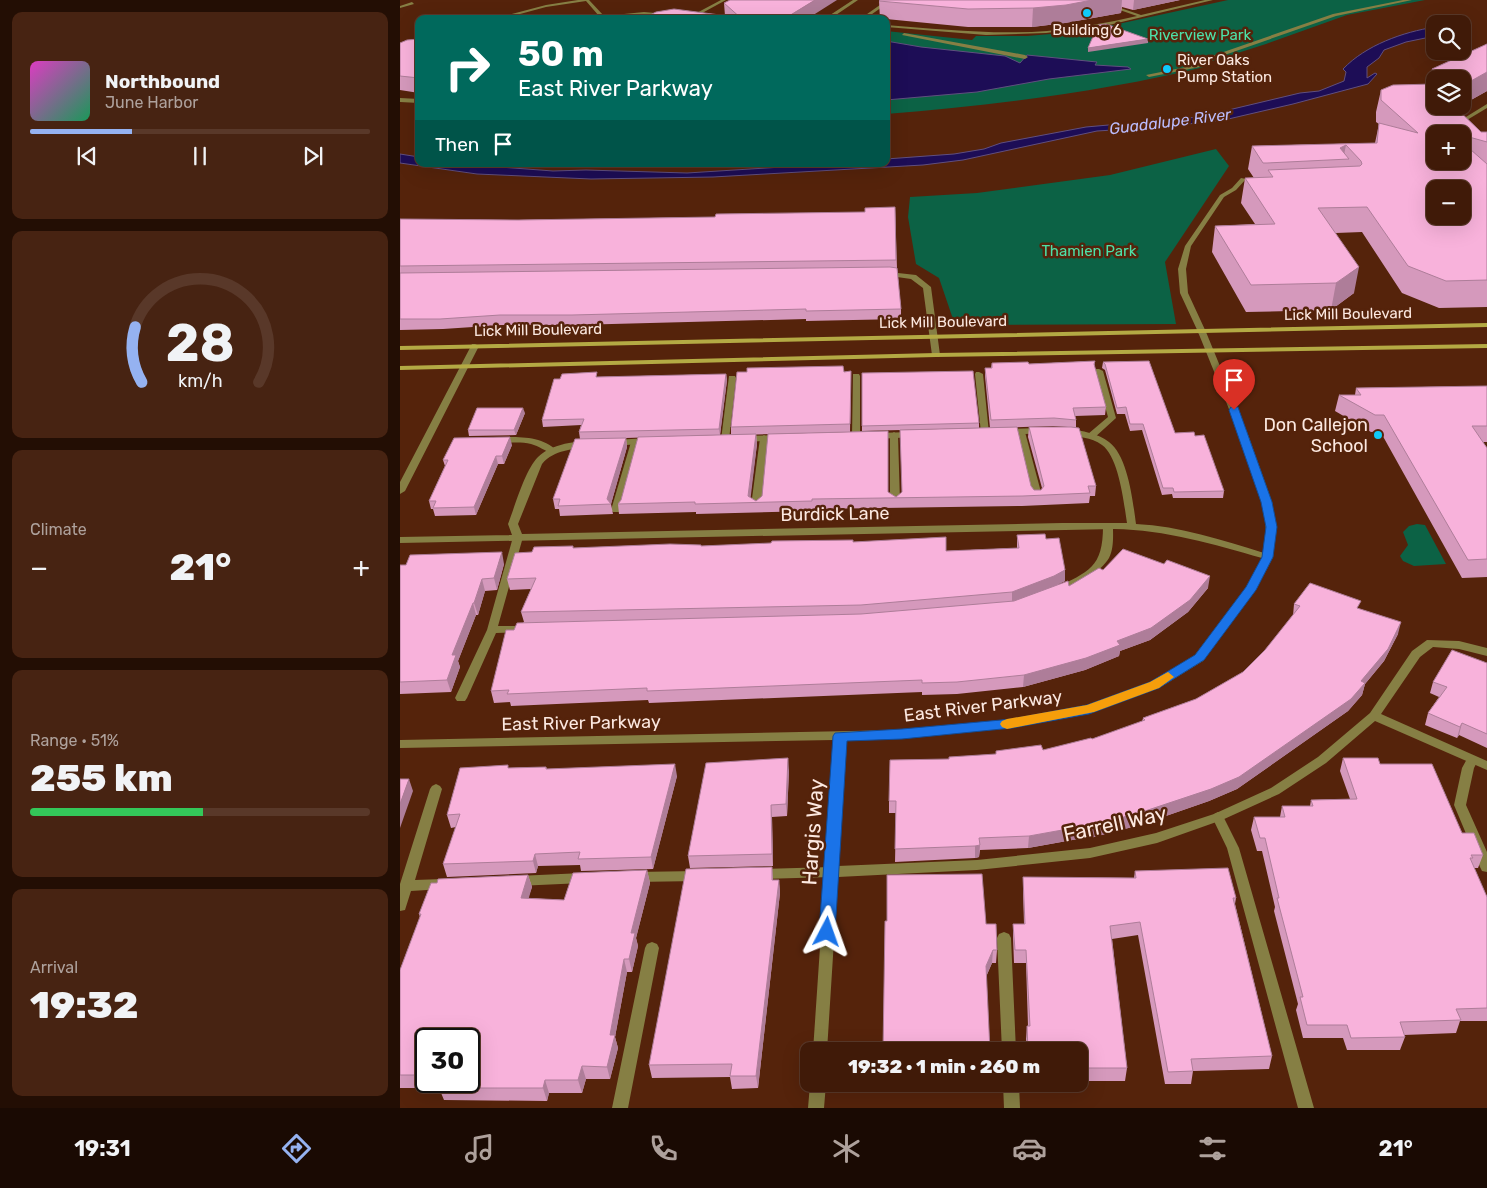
<!DOCTYPE html>
<meta charset="utf-8">
<style>
:root{--surface:#401a08;--page:#472312;--text:#f1f3f6;--muted:#aea19c;--line:#593829;--accent:#95b2f1}
body{margin:0;font-family:Rubik,sans-serif;background:var(--page);color:var(--text);height:100vh;display:flex;flex-direction:column;font-size:19px;white-space:nowrap}
*{box-sizing:border-box;margin:0}
p{font-size:16px;color:var(--muted)}
.icon{flex:none;width:28px;height:28px;fill:none;stroke:currentColor;stroke-width:2;stroke-linecap:round;stroke-linejoin:round}
.map{position:relative;flex:1;overflow:hidden}
.sheet{display:flex;flex-direction:column;gap:12px;padding:12px;background:#230e04;width:400px}
.sheet>*{flex:none}
.guide{position:absolute;left:15px;top:15px;width:475px;height:152px;border-radius:10px;box-shadow:0 5px 20px #0002,0 0 0 1px var(--line);background:#00695c;color:#fff;overflow:hidden}
.controls{position:absolute;left:1026px;top:15px;display:grid;gap:10px}
.controls a{display:grid;place-items:center;width:45px;height:45px;border-radius:10px;background:var(--surface);box-shadow:0 5px 20px #0002,0 0 0 1px var(--line);font-size:25px}
.speed{position:absolute;left:15px;top:1028px;display:flex;gap:10px;font-size:25px;font-weight:700;text-align:center}
.speed>*{display:grid;place-content:center;width:65px;height:65px;border-radius:50%;background:var(--surface);box-shadow:0 5px 20px #0002,0 0 0 1px var(--line);line-height:1}
.speed .limit{border:2px solid #111;border-radius:8px;background:#fff;color:#111}
.pin{position:absolute;display:grid;place-items:center;width:42px;height:42px;color:#fff;margin:-51px -21px;border-radius:50% 50% 50% 0;rotate:-45deg;box-shadow:0 0 5px #0007}
.pin .icon{rotate:45deg}
.me{position:absolute;width:55px;margin:-28px;rotate:4deg;stroke-linejoin:round;filter:drop-shadow(0 0 4px #0008)}
.turn{display:flex;align-items:center;gap:18px;height:105px;padding:0 20px;font-size:22px}
.turn .icon{width:65px;height:65px;stroke-width:2.5}
.turn b{display:block;font-size:35px;line-height:42px}
.then{display:flex;align-items:center;height:48px;padding:0 20px;background:#0003;gap:10px;font-size:19px}
.big{font-size:38px;font-weight:800;line-height:1.1}
.sheet .tile{flex:1;display:flex;flex-direction:column;justify-content:center;gap:8px;min-width:0;padding:0 18px;border-radius:10px;background:var(--page)}
.sheet .dial{align-items:center;gap:0}
.dial svg{height:130px;overflow:visible;fill:none;stroke:var(--line);stroke-width:7;stroke-linecap:round;text-anchor:middle}
.dial text{fill:var(--text);stroke:none}
.song{display:flex;align-items:center;gap:15px}
.cover{width:60px;height:60px;border-radius:8px;background:linear-gradient(135deg,hsl(310 70% 55%),hsl(150 70% 35%))}
.played{height:5px;border-radius:2px;background:linear-gradient(90deg,var(--accent) 30%,var(--line) 30%)}
.keys{display:flex;justify-content:space-around;direction:ltr}
.heat{display:flex;justify-content:space-between;align-items:center;font-size:28px;direction:ltr}
.charge{height:8px;border-radius:4px;background:linear-gradient(90deg,#34c759 51%,var(--line) 0)}
.trip{position:absolute;left:400px;top:1042px;width:288px;height:50px;border-radius:10px;background:var(--surface);box-shadow:0 5px 20px #0002,0 0 0 1px var(--line);font-weight:800;line-height:50px;text-align:center}
.tabs{display:flex;height:80px;justify-content:space-around;align-items:center;background:#1a0a03;color:var(--muted)}
.tabs .icon{width:35px;height:35px}
.tabs .current{color:var(--accent)}
.tabs b{font-size:22px;color:var(--text)}
main{display:flex;flex:1;min-height:0}
.map>svg:first-child{display:block}
.green{fill:#0c6245}
.water{fill:#1d0d56;stroke:#604f7f}
.lines{fill:none;stroke-linecap:round;stroke-linejoin:round}
.service{fill:#867f44;fill-rule:evenodd}
.minor{fill:#867f44;fill-rule:evenodd}
.secondary{fill:#b4aa44;fill-rule:evenodd}
.wall{fill:#d599bc;fill-rule:evenodd}
.shaded-wall{fill:#ae7d99}
.building{fill:#f8b2db;stroke:#ae7d99;fill-rule:evenodd}
.route{fill:#1a73e8;stroke:#114b97}
.slow{fill:#f59e0b}
.poi-dot{fill:#10cafa;stroke:#55230b;stroke-width:2}
.labels{text-anchor:middle;stroke-width:5;stroke-linejoin:round;paint-order:stroke}
.far-poi-label{font-size:15px;fill:#fce8e0;stroke:#55230b}
.far-park-label{font-size:15px;fill:#4de1a8;stroke:#55230b}
.far-street-label{font-size:15px;fill:#fce8e0;stroke:#55230b}
.far-water-label{font-size:16px;font-style:italic;fill:#bbbcfc;stroke:#55230b}
.poi-label{font-size:18px;fill:#fce8e0;stroke:#55230b;text-anchor:end}
.street-label{font-size:18px;fill:#fce8e0;stroke:#55230b}
.near-street-label{font-size:21px;fill:#fce8e0;stroke:#55230b}
</style>
<main>
<section class="sheet">
<div class="tile">
<div class="song"><i class="cover"></i><div><b>Northbound</b><p>June Harbor</p></div></div>
<div class="played"></div>
<div class="keys"><svg class="icon" aria-label="previous" viewBox="0 0 24 24"><path d="M18 5L8 12l10 7zM5 5v14"/></svg><svg class="icon" aria-label="pause" viewBox="0 0 24 24"><path d="M8 5v14M16 5v14"/></svg><svg class="icon" aria-label="next" viewBox="0 0 24 24"><path d="M6 5l10 7-10 7zM19 5v14"/></svg></div>
</div>
<div class="tile dial"><svg viewBox="0 0 100 80">
<path d="M14 69A42 42 0 1 1 86 69"/>
<path d="M14 69A42 42 0 0 1 10 35" stroke="#95b2f1"/>
<text x="50" y="56" font-size="32" font-weight="700">28</text>
<text x="50" y="72" font-size="11">km/h</text>
</svg></div>
<div class="tile"><p>Climate</p>
<div class="heat"><a>−</a><b class="big">21°</b><a>+</a></div>
</div>
<div class="tile"><p>Range · 51%</p><b class="big">255 km</b><div class="charge"></div></div>
<div class="tile"><p>Arrival</p><b class="big">19:32</b></div>
</section>
<div class="map">
<svg width="1087" height="1108" viewBox="0 0 1087 1108">
<rect width="100%" height="100%" fill="#55230b"/>
<!-- green -->
<path class="green" d="M828,0H1025L947,15L866,44L800,65L808,66C703,92 594,105 486,114V31L572,40L576,36H627L686,31Z
M816,149L829,166L765,262L776,324L555,325L539,278L516,264L508,217L510,197L577,193L710,175Z
M1017,524L1025,525L1046,564L1014,566L1003,561L1000,556L1008,545L1003,532L1009,526Z"/>
<!-- water -->
<path class="water" d="M1035,27V36L1006,42L984,50L979,58L967,67V78L975,73L977,74L968,84L893,104L824,120L761,127L697,131L563,160L523,165L313,177L191,179L77,174L0,163V154L19,157V164H60L153,171L186,170L287,173L430,164H486V159L554,154L584,149L601,143L686,127L799,117L900,93L919,91L944,81L946,72L943,69C966,45 1003,32 1035,27Z
M486,41L521,47L605,56L620,63L627,55L697,62L695,65L728,67L731,69L649,79L577,92L486,100Z"/>
<g class="lines">
<!-- service -->
<path class="service" d="M178,0H189L204,16L244,12L267,14L186,19L199,16L186,1L146,7L101,19H93L146,5Z
M321,0H326L293,18L289,17Z
M453,0H458L430,19H424Z
M1003,0H1012L936,16L816,58L805,66L749,77L746,75L801,64L812,56L933,14Z
M12,2L14,4L0,8V6Z
M504,33L625,55L628,57L625,59L502,35Z
M0,98L19,99V103L0,102Z
M1087,104V108L1067,120L1087,141V146L1061,120Z
M841,178L846,179L836,190L824,197L791,246L786,269L788,293L806,332L802,334H799L780,293L778,269L785,246L820,195L832,188Z
M696,369H699L703,371L716,418L694,438H688L687,436L688,434L708,417L695,371Z
M576,372H579L583,374L589,433L585,436L581,433L575,374Z
M453,374H459L460,376V436L456,439L452,436Z
M329,376H335L336,378L329,440L325,443L321,440Z
M621,429L625,432L642,496L640,498H634L632,496L617,432Z
M494,432L498,435L500,502L495,505L490,502V435Z
M364,435L368,438L361,506L356,509L351,506L360,438Z
M97,437C117,437 142,435 157,451L153,454C145,451 139,446 131,444C119,441 106,444 94,442L93,440L94,438Z
M235,439L239,442L221,510L219,512H213L211,510L231,442Z
M708,523L713,526C713,536 714,548 709,558C702,570 669,597 654,593L653,591L654,589C689,571 703,568 703,526Z
M118,534L123,537L98,626H127L132,629L127,632L96,633L67,698L65,701H57L55,698L87,630L113,537Z
M1072,756L1076,757L1078,760L1074,768L1066,805L1087,852V872L1082,871L1080,867L1054,805L1062,768L1068,757Z
M36,784L40,786L42,789L15,880L43,879L48,880L50,884L48,888L43,889L11,891L5,910L0,911V884L30,789L32,786Z
M818,812L822,814L839,848L914,1108H898L827,848L812,817L814,814Z
M431,867L436,868L438,872L436,876L431,877L360,879L355,878L353,874L355,870L360,869Z
M298,871L303,872L305,876L303,880L298,881L235,882L230,881L228,877L230,873L235,872Z
M183,873L188,874L190,878L188,882L183,883L117,886L112,885L110,881L112,877L117,876Z
M604,932L609,934L611,938L616,1051H602L597,938L599,934Z
M252,942L257,944L259,948L228,1108H212L245,948L247,944Z
M603,1084H619L620,1108H604Z"/>
<!-- minor -->
<path class="minor" d="M487,0H492L465,19H460Z
M691,0H697L741,15L805,0H813L709,25L646,33L586,35L486,27V25C539,29 593,35 647,31C677,28 707,23 737,16Z
M480,271L516,275L531,287L540,355L539,357H533L532,355L523,288L511,279L483,275H480Z
M799,330H802L806,332L847,432L872,502L876,527L873,557L857,588L803,661L759,688L689,713L612,728L502,738L446,739L438,866L577,860L690,848L756,833L814,814L871,788L918,757L970,713L1012,651L1027,640L1059,641L1087,648V656L1059,649L1033,647L1020,657L981,714L1087,761V770L975,721L926,763L879,794L822,820L757,843L690,858L577,870L438,877L427,1051H413L434,740L0,748V740L502,730L612,720L687,705L751,682L795,655L847,587L862,558C813,544 766,530 714,529L0,543V537L112,535L108,524C115,506 125,470 138,457C146,449 158,445 169,443C176,442 186,440 191,444L190,446C172,450 155,449 142,464L118,524L122,534L662,523H727C724,504 719,457 702,445C691,437 678,437 665,434L664,432L668,429C682,431 698,433 709,442C728,456 733,502 736,524C780,526 822,540 864,553C871,521 858,490 848,460C833,417 815,374 798,332Z
M72,344H75L79,346L5,491L0,494V482Z
M641,428L644,429L645,431L644,433L606,435L602,432L606,429Z
M512,432L515,433L516,435L515,437L476,439L472,436L476,433Z
M382,435L386,438L385,440L344,442L340,439L344,436Z
M249,438L253,441L252,443L214,446L210,443L214,440Z
M410,1084H426L424,1108H408Z"/>
<!-- secondary -->
<path class="secondary" d="M1087,323V327L0,350V346Z
M1087,344V348L536,357L0,370V366L536,353Z"/>
</g>
<!-- wall -->
<path class="wall" d="M480,0H780L733,10L722,7L721,13L665,23L632,27H568L486,19H480L479,1Z
M324,3L407,19H328L325,16Z
M19,39V93L0,90V43Z
M1087,44V91L1062,105V79H1035V106L1056,108L1081,132H1087V307L1039,308L1002,293L962,232L936,233L954,293L931,310L846,312L812,252L815,226L855,224L841,203L845,178H854L848,169L852,146L975,143L979,124L976,122V112L981,90L1028,84L1032,69ZM1035,134H1062V161Z
M495,207L497,268L501,309V319L406,321V319L174,325H103L43,329L0,330V219L118,220L315,217L465,212Z
M695,361L694,366L706,407L705,415L675,416L676,420V428L696,486L695,496H690L689,503L622,506L413,509V511L296,514V512L219,514L218,504L356,434L357,444L350,497L356,501L488,492L496,497L631,486L634,490H641L642,488L628,437L629,427H668L653,426L590,428L585,376V368H591L592,363L629,364Z
M749,361L775,433L795,436L824,491L823,498H773L772,494L762,495L742,430L730,431L725,414H717L705,370L702,368L703,362Z
M451,371L450,432L331,435V427L444,372Z
M462,373L579,423V428L462,431Z
M326,374L327,380L320,435L226,438L227,447L211,504L213,514L160,516L159,509H155L153,499L180,439L179,432L181,425L143,427L142,420L198,377Z
M1087,386V442H1083L1087,448V577L1062,578L980,431L971,432L935,411L939,395H955L956,388Z
M125,413L116,435L69,436L68,430Z
M112,445L104,464H98L76,515L35,516L33,509H31L29,501L45,466L43,460Z
M617,535L646,539L665,581L658,584L669,586L703,570L808,588L788,612L750,640L720,651L719,656L685,670L623,687L557,694L522,695V692L249,703L248,700L111,706L110,702L94,703L91,691L114,630L124,622L121,612L131,589L110,590L107,579L132,552L174,548L302,546L453,542L546,551L617,548Z
M104,564L97,590L85,591L78,615H76L58,661L60,667L51,692L0,694V565Z
M894,604L960,609L998,634L984,661L965,684L962,695L948,711L837,789L809,801L740,825L690,838L689,837L628,848L580,850L579,857L575,858L495,862L496,813H489V801L596,754V751L643,750L692,739L742,722L743,718L796,699L843,672L865,650L893,616Z
M1087,663V748L1059,735L1057,738L1025,725L1028,713L1039,697L1030,693L1033,682Z
M943,758L980,764L1062,833L1083,855L1078,868H1074L1087,897V1021H1060L1056,1033L1004,1035L1005,1037L1000,1050H947L943,1038H903L896,1010L898,1004L874,911L875,907L862,851H857L851,830L854,817H880L882,806H910L911,800L950,799L940,771Z
M146,767L147,769L277,776L253,869L181,871L180,865L138,866L136,873L47,877L43,864L56,827L51,828L47,815L109,768Z
M389,770L387,816L372,817L373,866L290,868L288,856Z
M372,867L373,880H379L380,893L358,1088L332,1089L330,1077L252,1078L249,1065Z
M247,870L250,883L236,938L238,946L232,972H227L215,1037L218,1048L210,1079H186L182,1093H149L147,1101L44,1100L39,1088H0V970L20,917L19,914L37,883L128,875L132,887L128,898L164,900ZM26,1039L69,1081H26Z
M735,871L836,898L835,904L872,1056L869,1069L793,1071L791,1084H765L738,935L712,939L727,1068L725,1081H679V1051H627L626,1039L627,1026H628L626,963H614L613,937V924H624L623,890V877L734,878Z
M487,921L586,924L597,950L596,963H592L586,977Z
M483,1084H509V1088L483,1089Z"/>
<!-- shaded-wall -->
<path class="shaded-wall" d="M415,0H437L407,19H384Z
M692,0H722L721,13L665,23L632,27L633,8Z
M734,0H780L733,10Z
M320,15L321,19H314Z
M748,39V43L688,52V48Z
M1087,72V91L1062,105V86Z
M946,145L943,160L940,148Z
M959,267L954,293L931,310L936,283Z
M326,374L327,380L320,435L319,429Z
M123,408L125,413L116,435L114,430Z
M356,434L357,444L350,503L348,496Z
M110,437L112,445L104,464L102,456Z
M226,438L227,447L211,504L207,499Z
M96,456L98,464L76,515L74,507Z
M102,552L104,564L97,590L94,578Z
M665,570V581L653,587L612,603V592Z
M810,576L808,588L788,612L750,640L720,651L719,656L685,670L623,687L624,675L717,641Z
M82,579L85,591L78,615L74,603Z
M73,603L76,615L58,661L60,667L51,692L47,680L52,655Z
M1001,622L998,634L984,661L965,684L962,695L948,711L837,789L809,801L740,825L690,838L691,826L961,681Z
M1062,723L1059,735L1057,738L1060,727Z
M388,758L389,770L387,816L386,804Z
M275,764L277,776L253,869L251,857Z
M9,779L13,791L0,828V804Z
M371,805L372,817L373,866L372,854Z
M690,825L689,837L628,848L629,836Z
M580,845L579,857L575,858V846Z
M135,854L138,866L136,873L133,861Z
M247,870L250,883L236,938L238,946L232,972L229,959L231,933Z
M128,875L132,887L125,911L121,898Z
M379,880L380,893L358,1088L356,1076Z
M593,950L592,963L585,979L586,966Z
M224,959L227,972L215,1037L218,1048L210,1079L207,1067L210,1035Z
M182,1066L186,1079L182,1093L178,1080Z
M145,1080L149,1093L147,1101L143,1088Z"/>
<!-- building -->
<path class="building" d="M330,0H415L384,19H342L324,3Z
M480,0H692L666,5L633,8L568,9L479,1Z
M274,9L320,15L314,19H242L256,12Z
M706,24L748,39L688,48L698,25Z
M19,39V78L0,76V43L7,40Z
M1087,44V72L1062,86V79H1041L1032,69Z
M1035,84V106H1054L1081,132H1087V142L1062,135V134H1059L1052,132L1054,134H1035V161H1062V142L1087,164V280L1046,281L1008,266L967,207L918,208L959,267L936,283L851,285L815,226L875,224L845,178L873,177L868,170L960,166L962,164L961,161L946,145L940,148L949,159L867,163H863L852,146L977,143L979,123L1018,133L981,100V90L993,85ZM1035,189H1062V216H1035Z
M495,207L496,260L0,266V219L118,220L315,217L316,214L465,212V208Z
M490,267L497,268L501,309L406,311V309L172,315H100L40,319H0V273Z
M695,361L694,364L706,407L673,408L676,420L654,418L591,420L585,368H592V363L628,362L629,364Z
M749,361L775,433L794,432L795,436L804,435L824,491L774,492L773,488H763L743,424H730L726,407L717,408L705,364L703,362Z
M443,366L444,372L451,371L450,424L331,427L337,372H347V368Z
M573,371L579,423L462,426V373Z
M197,372L196,377L326,374L319,429L179,432L184,419L142,420L154,379H160L162,374Z
M1087,386V426H1072L1087,448V559L1068,560L984,415H975L939,395H961L956,388Z
M77,408H123L114,430H68Z
M617,427L631,486L634,490H641L644,486L629,427H671L679,428L696,486H688L690,493L623,496L412,499V501L295,504V502L218,504L221,500L238,437L356,434L348,496L356,501L362,496L368,434L488,431V492L496,497L502,492L500,430Z
M110,437L102,456H96L74,507L33,508L36,501H29L48,460H43L54,438Z
M226,438L207,499L211,504L158,506L160,499H153L175,439Z
M645,534L646,539L659,538L665,570L654,576L612,592L461,605L121,612L136,578L107,579L115,553L132,552L134,547L173,546V548L270,544L301,545V546L371,543L372,541L453,540V542L546,537V551L619,548L617,535Z
M723,549L764,564L767,560L810,576L790,600L751,628L717,641L720,645L686,658L624,675L557,682L522,683V680L247,691V688L107,694L109,690L91,691L106,630H114L117,623L461,614L614,601L668,581L669,586L699,568L703,570Z
M102,552L94,578L82,579L74,603H73L52,655H56L47,680L0,682V565H6L10,555Z
M910,583L961,601L957,608L1001,622L988,649L961,681L965,683L951,699L839,777L811,789L742,812L691,826L690,825L629,836L579,838L580,845L575,846L495,849L496,801H489L490,760L549,759V757L596,754V751L641,745L643,750L691,738L692,739L745,720L743,718L796,699L843,672L865,650L900,606L894,604Z
M1052,650L1087,663V734L1062,723L1060,727L1028,713L1047,687L1033,682Z
M388,758L386,804L371,805L372,854L288,856L306,763Z
M943,758H978L980,764H1032L1062,833H1074L1083,855H1071L1073,858H1070L1087,897V1008L1056,1009L1061,1020L1000,1022L1005,1037L951,1038L947,1025H907L900,997H903L877,898H879L865,838H860L854,817H885L882,806H913L911,800L957,799Z
M275,764L251,857L178,859L180,852L135,854L133,861L43,864L60,814L47,815L60,768L108,765V768L146,767V769Z
M0,779H9L0,804Z
M372,867V880H379L356,1076H330L332,1064L249,1065L286,869Z
M828,868L836,898H833L872,1056L791,1059L793,1071L768,1072L740,922L710,926L727,1068H679V1051H628L627,1026H630L626,950H615L613,924H625L623,877L736,878L735,871Z
M247,870L231,933H235L229,959H224L210,1035H215L207,1067L182,1066L178,1080H145L143,1088H39L41,1081H69V1039H26V1075H0V970L21,914H19L31,883H37L38,879L128,875L121,898L164,900L173,873Z
M582,874L586,924H596L597,950H593L586,966L590,1051H483L485,921H487V875Z"/>
<!-- route -->
<path class="route" d="M831,407H838L839,410L872,502L877,527L873,557L856,590L804,660L759,688L689,714L612,728L502,739L447,741L435,932L433,936L427,938L421,936L419,932L433,736L435,733L502,729L612,719L687,705L750,682L795,655L846,587L862,557L866,527L861,502L829,410Z"/>
<!-- slow -->
<path class="slow" d="M768,672L774,677L759,688L694,712L607,729L602,727L600,724L602,721L607,719L687,705L750,682Z"/>
<!-- markers -->
<g class="poi-dot">
<circle cx="687" cy="13" r="5"/>
<circle cx="767" cy="69" r="5"/>
<circle cx="978" cy="435" r="5"/>
</g>
<g class="labels">
<!-- far-poi labels -->
<g class="far-poi-label">
<text x="687" y="35">Building 6</text>
<text x="777" y="65" text-anchor="start">River Oaks<tspan x="777" dy="17">Pump Station</tspan></text>
</g>
<!-- far-park labels -->
<g class="far-park-label">
<text x="800" y="40">Riverview Park</text>
<text x="689" y="256">Thamien Park</text>
</g>
<!-- far-street labels -->
<g class="far-street-label">
<text transform="translate(948 314) rotate(-1)" y="5">Lick Mill Boulevard</text>
<text transform="translate(543 322) rotate(-1)" y="5">Lick Mill Boulevard</text>
<text transform="translate(138 330) rotate(-1)" y="5">Lick Mill Boulevard</text>
</g>
<!-- far-water labels -->
<g class="far-water-label">
<text transform="translate(770 121) rotate(-7)" y="6">Guadalupe River</text>
</g>
<!-- poi labels -->
<g class="poi-label">
<text x="968" y="431">Don Callejon<tspan x="968" dy="21">School</tspan></text>
</g>
<!-- street labels -->
<g class="street-label">
<text transform="translate(435 514) rotate(-1)" y="6">Burdick Lane</text>
<text transform="translate(583 706) rotate(-7)" y="6">East River Parkway</text>
<text transform="translate(181 723) rotate(-1)" y="6">East River Parkway</text>
</g>
<!-- near-street labels -->
<g class="near-street-label">
<text transform="translate(715 824) rotate(-12)" y="7">Farrell Way</text>
<text transform="translate(413 832) rotate(-86)" y="7">Hargis Way</text>
</g>
</g>
</svg>
<div class="controls">
<a><svg class="icon" aria-label="search" viewBox="0 0 24 24"><circle cx="10" cy="10" r="6"/><path d="M15 15l6 6"/></svg></a>
<a><svg class="icon" aria-label="layers" viewBox="0 0 24 24"><path d="M12 4l9 5-9 5-9-5zM3 14l9 5 9-5"/></svg></a>
<a>+</a>
<a>−</a>
</div>
<div class="speed"><div class="limit">30</div></div>
<div class="pin" style="left:834px;top:410px;background:#d93025"><svg class="icon" aria-label="arrive" viewBox="0 0 24 24"><path d="M6 21V4h12l-3 4 3 4H6"/></svg></div>
<svg class="me" style="left:427px;top:932px" viewBox="-20 -20 40 40"><path d="M0-17L14 15 0 8-14 15z" fill="#1a73e8" stroke="#fff" stroke-width="4"/></svg>
<div class="trip">19:32 · 1 min · 260 m</div>
<div class="guide">
<div class="turn"><svg class="icon" aria-label="right" viewBox="0 0 24 24"><path d="M7 20v-9h11M14 6l5 5-5 5"/></svg><div><b>50 m</b>East River Parkway</div></div>
<div class="then">Then<svg class="icon" aria-label="arrive" viewBox="0 0 24 24"><path d="M6 21V4h12l-3 4 3 4H6"/></svg></div>
</div>
</div>
</main>
<nav class="tabs">
<b>19:31</b>
<svg class="icon current" aria-label="directions" viewBox="0 0 24 24"><path d="M12 3l9 9-9 9-9-9zM9 14v-3h6M13 9l2 2-2 2"/></svg>
<svg class="icon" aria-label="music" viewBox="0 0 24 24"><path d="M9 18V5l10-2v13"/><circle cx="6" cy="18" r="3"/><circle cx="16" cy="16" r="3"/></svg>
<svg class="icon" aria-label="phone" viewBox="0 0 24 24"><path d="M5 4h4l2 5-3 2q2 4 5 5l2-3 5 2v4C11 20 4 13 5 4z"/></svg>
<svg class="icon" aria-label="climate" viewBox="0 0 24 24"><path d="M12 3v18M4 7l16 10M4 17L20 7"/></svg>
<svg class="icon" aria-label="car" viewBox="0 0 24 24"><path d="M5 17H2v-5l4-1 3-4h7l3 4 3 1v5h-3M9 17h6M6 11h13"/><circle cx="7" cy="17" r="2"/><circle cx="17" cy="17" r="2"/></svg>
<svg class="icon" aria-label="filters" viewBox="0 0 24 24"><path d="M4 7h16M4 17h16"/><circle cx="9" cy="7" r="2"/><circle cx="15" cy="17" r="2"/></svg>
<b>21°</b>
</nav>
